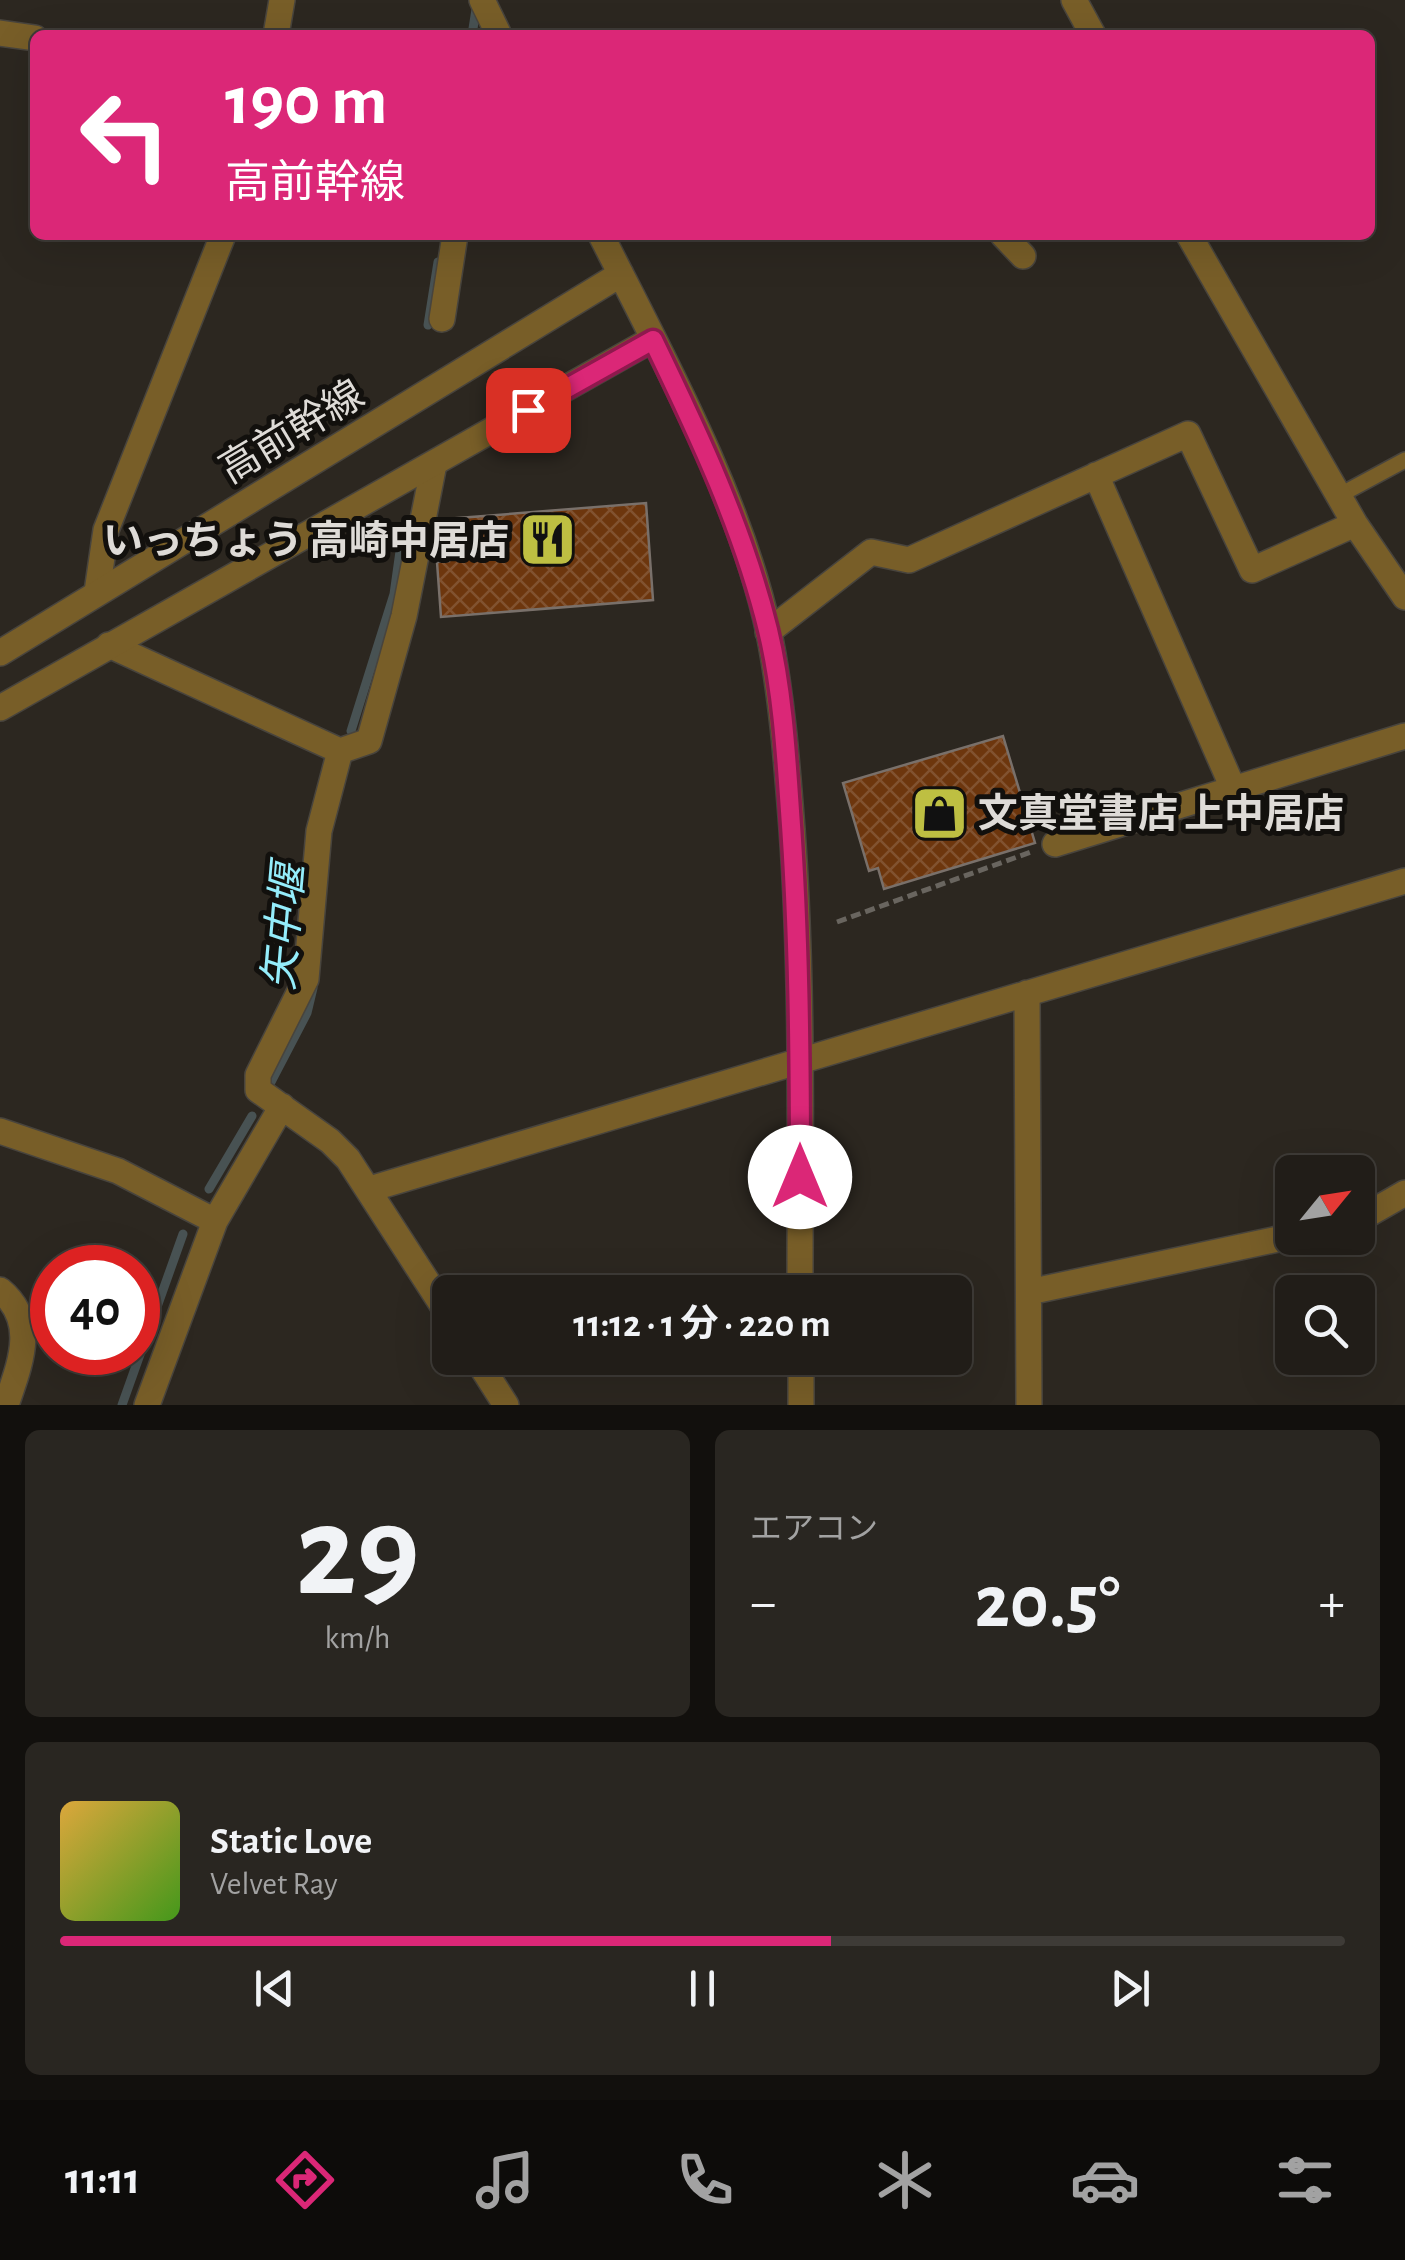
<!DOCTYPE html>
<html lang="ja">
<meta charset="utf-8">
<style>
:root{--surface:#211d18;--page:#292621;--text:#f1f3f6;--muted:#a2a2a2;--line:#3e3b37;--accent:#db2777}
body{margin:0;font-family:"Alegreya Sans","Noto Sans JP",sans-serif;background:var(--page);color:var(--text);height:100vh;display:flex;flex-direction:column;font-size:38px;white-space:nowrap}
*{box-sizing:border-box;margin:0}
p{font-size:32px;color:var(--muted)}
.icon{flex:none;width:55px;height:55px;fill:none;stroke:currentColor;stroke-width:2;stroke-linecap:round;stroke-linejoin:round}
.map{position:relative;height:1405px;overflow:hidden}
.panel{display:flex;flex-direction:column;gap:25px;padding:25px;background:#12100d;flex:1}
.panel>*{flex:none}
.hud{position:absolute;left:30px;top:30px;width:1345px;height:210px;border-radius:15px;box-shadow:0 10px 40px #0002,0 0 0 2px var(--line);background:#db2777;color:#fff;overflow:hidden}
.needle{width:65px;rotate:60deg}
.fabs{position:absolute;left:1275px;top:1155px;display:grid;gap:20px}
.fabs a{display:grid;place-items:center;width:100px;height:100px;border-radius:15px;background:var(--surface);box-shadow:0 10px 40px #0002,0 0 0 2px var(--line);font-size:50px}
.speed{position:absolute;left:30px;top:1245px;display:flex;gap:20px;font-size:50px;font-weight:700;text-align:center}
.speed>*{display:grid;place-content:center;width:130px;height:130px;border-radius:50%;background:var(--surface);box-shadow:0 10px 40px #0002,0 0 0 2px var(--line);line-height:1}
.speed .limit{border:15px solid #d22;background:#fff;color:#111}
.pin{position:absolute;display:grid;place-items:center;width:85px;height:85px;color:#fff;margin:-42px;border-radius:20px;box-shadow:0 5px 15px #0006}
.me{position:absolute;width:110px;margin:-55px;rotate:0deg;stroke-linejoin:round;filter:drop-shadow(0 0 8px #0008)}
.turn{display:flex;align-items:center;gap:35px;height:210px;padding:0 30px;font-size:45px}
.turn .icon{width:130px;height:130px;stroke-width:2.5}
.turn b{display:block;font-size:70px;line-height:85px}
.big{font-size:75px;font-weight:700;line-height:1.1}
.panel .tile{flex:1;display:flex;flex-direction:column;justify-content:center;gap:15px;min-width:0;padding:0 35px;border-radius:15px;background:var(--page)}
.panel .dial{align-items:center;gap:0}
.dial b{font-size:130px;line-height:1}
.song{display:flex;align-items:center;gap:30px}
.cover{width:120px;height:120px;border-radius:15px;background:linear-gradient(135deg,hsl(40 70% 55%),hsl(100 70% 35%))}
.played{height:10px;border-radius:5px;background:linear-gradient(90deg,var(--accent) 60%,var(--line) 60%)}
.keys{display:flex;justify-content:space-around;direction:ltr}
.heat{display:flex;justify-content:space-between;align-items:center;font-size:55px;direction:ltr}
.panel .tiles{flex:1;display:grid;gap:25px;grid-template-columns:1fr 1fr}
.tile:last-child{grid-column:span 2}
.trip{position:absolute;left:432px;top:1275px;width:540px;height:100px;border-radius:15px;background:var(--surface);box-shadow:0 10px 40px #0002,0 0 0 2px var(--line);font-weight:700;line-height:100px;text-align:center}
.tabs{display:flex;height:160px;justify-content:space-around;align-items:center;background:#0d0c0a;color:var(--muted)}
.tabs .icon{width:70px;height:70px}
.tabs .active{color:var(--accent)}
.tabs b{font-size:45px;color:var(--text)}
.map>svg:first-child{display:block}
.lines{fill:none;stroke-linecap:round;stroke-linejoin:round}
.stream{stroke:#485253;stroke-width:9}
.building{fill:url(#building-cross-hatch);stroke:#79706a;stroke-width:2.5}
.service-casing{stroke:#48443d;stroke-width:18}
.minor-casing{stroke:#48443d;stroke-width:28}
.tertiary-casing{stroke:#48443d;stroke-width:28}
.path{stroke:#69655f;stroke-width:5;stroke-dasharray:10 5;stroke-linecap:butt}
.service{stroke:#785e28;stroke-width:15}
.minor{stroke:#785e28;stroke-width:25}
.tertiary{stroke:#785e28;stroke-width:25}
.route-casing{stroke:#8e194d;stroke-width:25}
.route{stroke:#db2777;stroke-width:18}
.labels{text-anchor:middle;stroke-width:10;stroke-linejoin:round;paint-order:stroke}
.street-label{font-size:40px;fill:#dedbd7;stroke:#12100d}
.poi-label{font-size:40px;font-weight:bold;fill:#dedbd7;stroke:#12100d;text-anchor:end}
.water-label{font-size:42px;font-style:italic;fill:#94edfb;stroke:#12100d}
</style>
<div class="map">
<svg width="1405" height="1405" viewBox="0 0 1405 1405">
<defs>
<pattern id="building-cross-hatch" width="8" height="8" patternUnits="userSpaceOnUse" patternTransform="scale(2.5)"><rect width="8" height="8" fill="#6d360d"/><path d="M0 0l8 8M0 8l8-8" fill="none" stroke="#815230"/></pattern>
</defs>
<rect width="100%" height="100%" fill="#2c2720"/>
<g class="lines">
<!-- stream -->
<path class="stream" d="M472,35L477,3
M428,325L438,262
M351,731L394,594L401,544
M270,1084L307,1013L313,988
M209,1189L252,1116
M122,1405L183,1234"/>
</g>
<!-- building -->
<path class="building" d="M646,503L653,600L441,617L437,562L449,561L446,519Z
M1003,736L1035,843L884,889L878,868L869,871L843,783Z"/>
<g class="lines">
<defs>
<path id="service" d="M1340,495L1405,460"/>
<path id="minor" d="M1074,0L1093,35
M0,33L35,38
M276,35L282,0
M1003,235L1023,256
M1189,235L1355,524L1405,597
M442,319L455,235
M1096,475L1233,788
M97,592L106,530L223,235
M768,632L871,552L909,560L1188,434L1252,570L1355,524
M109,645L340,751L369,741L404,616L434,464
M340,751L319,831L306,979L258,1075V1090L330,1141L348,1159L450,1317
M1055,844L1405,736
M1027,993L1029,1405
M0,1131L118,1171L215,1221
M370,1189L1405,881
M1358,1220L1405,1193
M0,1290C39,1322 19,1366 6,1405
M1029,1292L1292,1236
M476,1358L506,1405
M147,1405L215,1221L282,1106"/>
<path id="tertiary" d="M482,0L499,35
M601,235C663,358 740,498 769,633C782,698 787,764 792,829C803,984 800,1138 800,1292
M0,653L621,274
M0,708L653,339
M801,1358V1405"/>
</defs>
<!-- service casing -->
<use href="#service" class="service-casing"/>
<!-- minor casing -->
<use href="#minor" class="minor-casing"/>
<!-- tertiary casing -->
<use href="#tertiary" class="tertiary-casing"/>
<!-- path -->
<path class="path" d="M837,922L1031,852"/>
<!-- service -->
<use href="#service" class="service"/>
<!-- minor -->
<use href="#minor" class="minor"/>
<!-- tertiary -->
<use href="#tertiary" class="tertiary"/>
</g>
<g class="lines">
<defs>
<path id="route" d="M528,410L653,340C698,433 743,528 768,630C782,688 786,751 790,811C799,933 800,1054 800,1177"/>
</defs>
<!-- route casing -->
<use href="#route" class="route-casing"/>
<!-- route -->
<use href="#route" class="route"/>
</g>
<!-- icons -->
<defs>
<symbol id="restaurant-square" viewBox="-11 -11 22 22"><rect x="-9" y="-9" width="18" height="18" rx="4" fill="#bebf42" stroke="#12100d"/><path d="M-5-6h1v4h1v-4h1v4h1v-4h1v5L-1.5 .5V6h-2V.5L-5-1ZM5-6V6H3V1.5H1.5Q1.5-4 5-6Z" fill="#111"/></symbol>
<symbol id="shop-square" viewBox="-11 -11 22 22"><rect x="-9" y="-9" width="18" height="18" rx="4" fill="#bebf42" stroke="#12100d"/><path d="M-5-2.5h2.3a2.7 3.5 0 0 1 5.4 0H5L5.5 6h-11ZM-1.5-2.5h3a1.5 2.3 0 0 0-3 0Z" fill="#111"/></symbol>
</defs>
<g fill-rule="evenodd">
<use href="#restaurant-square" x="516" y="508" width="63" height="63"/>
<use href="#shop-square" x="908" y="782" width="63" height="63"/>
</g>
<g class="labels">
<!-- street labels -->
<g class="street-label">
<text transform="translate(291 431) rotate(-31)" y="14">高前幹線</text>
</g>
<!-- poi labels -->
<g class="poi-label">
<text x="509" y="554">いっちょう 高崎中居店</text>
<text x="978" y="827" text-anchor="start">文真堂書店 上中居店</text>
</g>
<!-- water labels -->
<g class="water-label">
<text transform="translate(283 927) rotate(-85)" y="15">矢中堰</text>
</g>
</g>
</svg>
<div class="fabs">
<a><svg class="needle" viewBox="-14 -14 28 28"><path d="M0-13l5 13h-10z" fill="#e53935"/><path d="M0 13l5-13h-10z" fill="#a2a2a2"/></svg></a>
<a><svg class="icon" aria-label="search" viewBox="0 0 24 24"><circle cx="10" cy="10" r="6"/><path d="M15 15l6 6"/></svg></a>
</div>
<div class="speed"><div class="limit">40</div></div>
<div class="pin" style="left:528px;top:410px;background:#d93025"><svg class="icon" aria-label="arrive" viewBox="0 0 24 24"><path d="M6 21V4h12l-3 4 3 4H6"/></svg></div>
<svg class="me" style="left:800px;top:1177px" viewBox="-20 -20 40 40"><circle r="19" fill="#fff"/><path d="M0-13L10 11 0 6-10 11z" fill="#db2777"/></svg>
<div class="trip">11:12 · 1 分 · 220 m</div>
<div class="hud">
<div class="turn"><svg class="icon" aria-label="left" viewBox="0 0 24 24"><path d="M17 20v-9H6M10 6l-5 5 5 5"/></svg><div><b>190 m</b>高前幹線</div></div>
</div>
</div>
<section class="panel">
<div class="tiles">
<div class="tile dial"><b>29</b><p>km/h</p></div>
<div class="tile"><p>エアコン</p>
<div class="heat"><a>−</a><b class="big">20.5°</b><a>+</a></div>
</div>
<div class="tile">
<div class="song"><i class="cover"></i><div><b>Static Love</b><p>Velvet Ray</p></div></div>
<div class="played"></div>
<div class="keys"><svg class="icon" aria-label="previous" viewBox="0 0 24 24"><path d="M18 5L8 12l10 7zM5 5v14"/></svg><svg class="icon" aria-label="pause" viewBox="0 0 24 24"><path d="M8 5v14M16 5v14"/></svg><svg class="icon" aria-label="next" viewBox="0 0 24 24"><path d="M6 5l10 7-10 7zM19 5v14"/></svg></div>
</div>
</div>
</section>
<nav class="tabs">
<b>11:11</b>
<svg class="icon active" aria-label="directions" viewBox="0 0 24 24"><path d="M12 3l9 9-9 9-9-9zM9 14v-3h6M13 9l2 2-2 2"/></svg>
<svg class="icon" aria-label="music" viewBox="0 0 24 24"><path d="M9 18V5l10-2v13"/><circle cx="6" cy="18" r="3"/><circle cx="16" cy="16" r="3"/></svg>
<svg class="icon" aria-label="phone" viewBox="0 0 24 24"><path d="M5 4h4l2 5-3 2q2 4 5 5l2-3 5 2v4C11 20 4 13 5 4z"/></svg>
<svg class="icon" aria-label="climate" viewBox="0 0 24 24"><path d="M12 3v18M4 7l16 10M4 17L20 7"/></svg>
<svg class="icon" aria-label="car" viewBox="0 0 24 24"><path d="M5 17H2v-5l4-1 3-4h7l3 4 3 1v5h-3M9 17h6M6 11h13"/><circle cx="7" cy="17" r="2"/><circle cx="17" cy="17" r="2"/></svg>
<svg class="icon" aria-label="filters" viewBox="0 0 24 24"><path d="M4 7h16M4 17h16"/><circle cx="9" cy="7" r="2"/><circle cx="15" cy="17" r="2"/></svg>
</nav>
